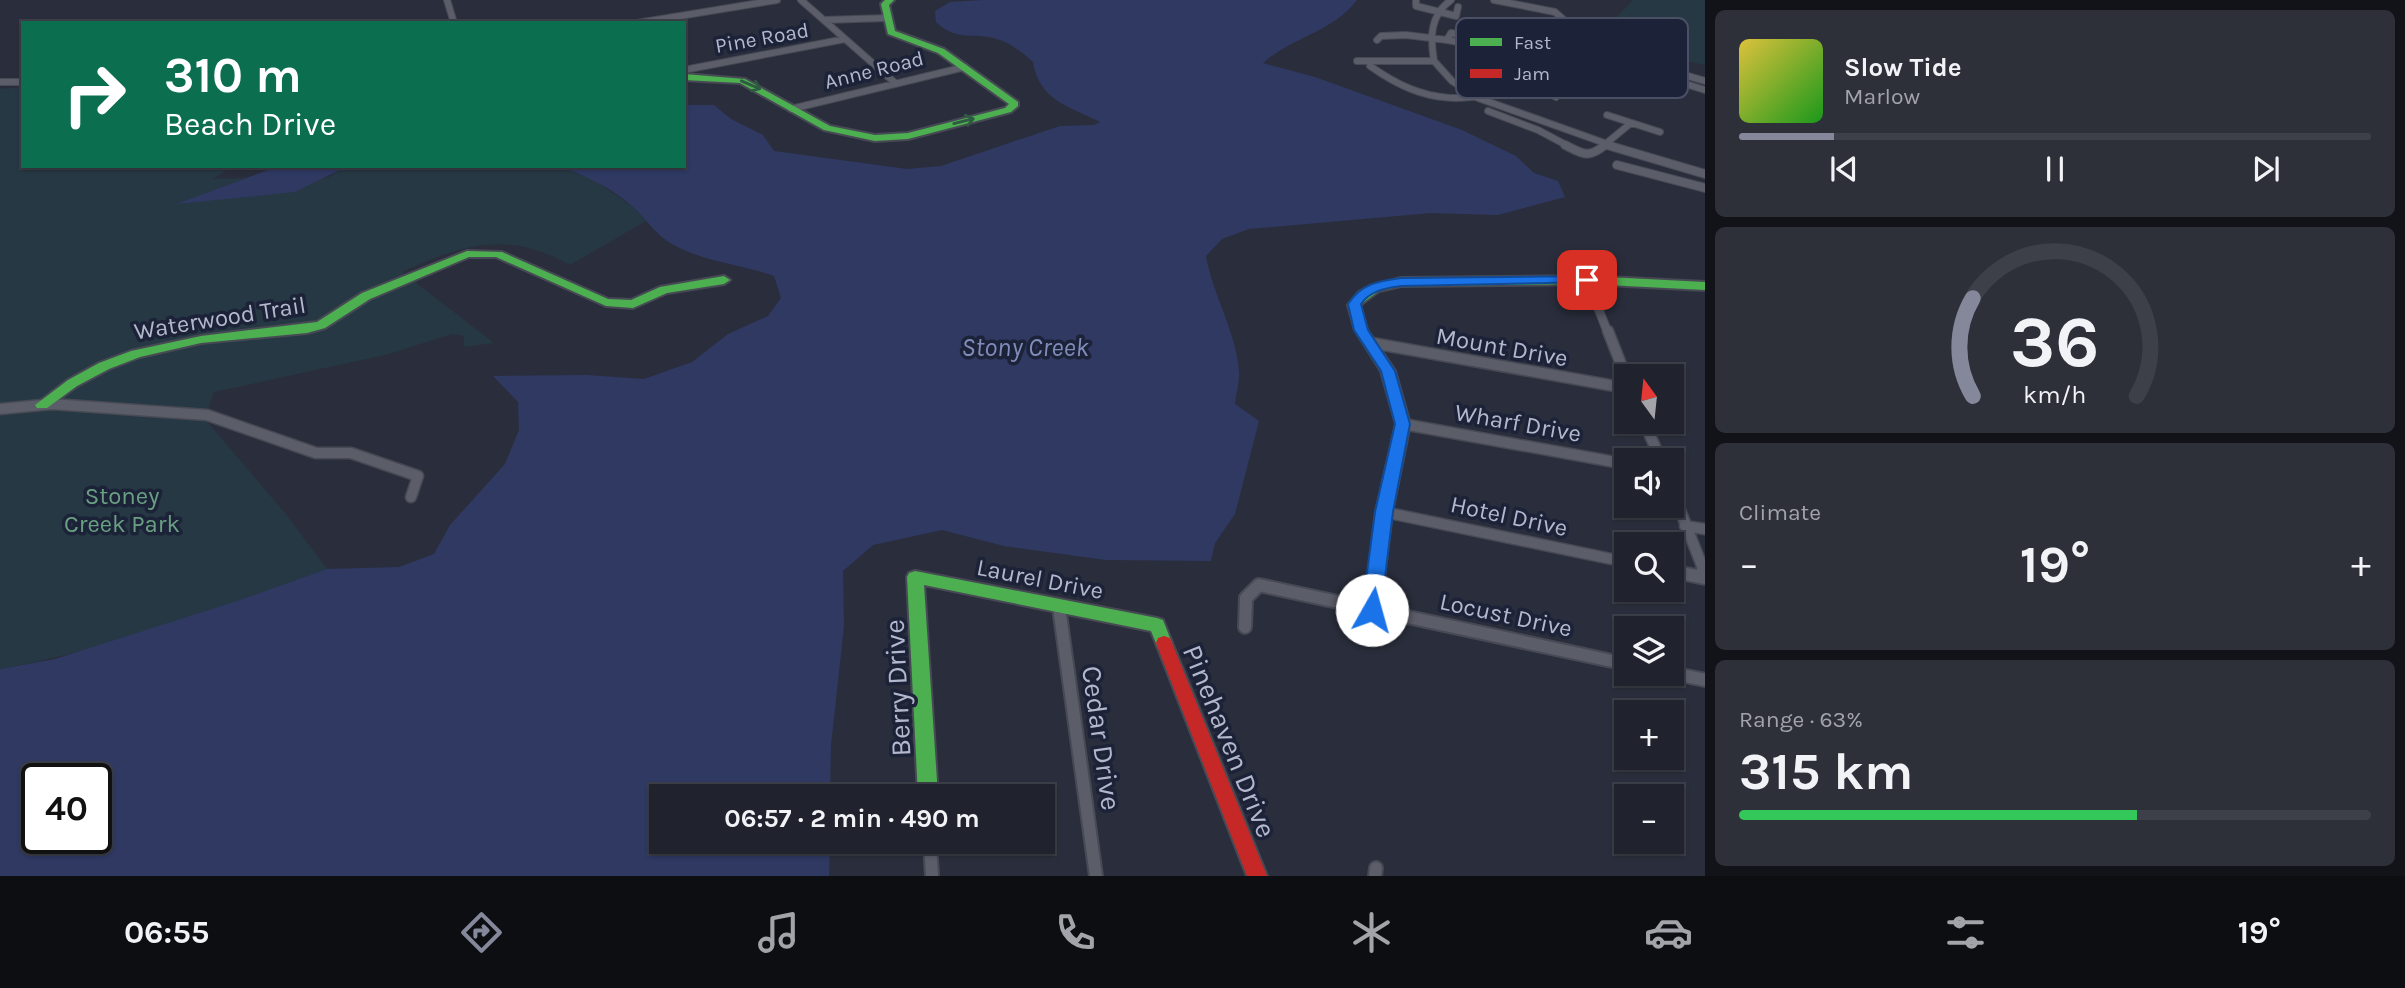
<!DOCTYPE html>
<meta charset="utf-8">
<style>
:root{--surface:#20222d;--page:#2d2f39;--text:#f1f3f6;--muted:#a2a4aa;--line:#3d3f49;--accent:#84889a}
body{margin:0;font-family:Karla,sans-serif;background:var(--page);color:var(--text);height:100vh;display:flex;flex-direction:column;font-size:26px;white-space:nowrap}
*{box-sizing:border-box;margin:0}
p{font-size:23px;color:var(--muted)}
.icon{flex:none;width:38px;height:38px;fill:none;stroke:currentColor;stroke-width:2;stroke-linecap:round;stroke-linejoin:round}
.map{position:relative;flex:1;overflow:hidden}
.side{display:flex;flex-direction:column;gap:10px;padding:10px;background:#121319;width:700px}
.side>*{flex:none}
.banner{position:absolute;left:21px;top:21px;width:665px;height:147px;border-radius:0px;box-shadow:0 2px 5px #0004,0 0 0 2px var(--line);background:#0b6e4f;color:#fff;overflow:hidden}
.needle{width:46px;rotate:345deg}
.controls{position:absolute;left:1614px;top:364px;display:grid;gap:14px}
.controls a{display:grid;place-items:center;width:70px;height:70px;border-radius:0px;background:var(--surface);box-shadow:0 2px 5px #0004,0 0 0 2px var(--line);font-size:35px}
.speed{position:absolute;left:21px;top:763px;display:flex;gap:14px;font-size:35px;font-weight:700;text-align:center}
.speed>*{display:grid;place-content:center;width:91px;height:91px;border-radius:50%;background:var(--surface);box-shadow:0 2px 5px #0004,0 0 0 2px var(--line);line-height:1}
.speed .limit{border:4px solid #111;border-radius:10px;background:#fff;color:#111}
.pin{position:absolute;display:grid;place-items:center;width:60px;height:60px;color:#fff;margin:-30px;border-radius:14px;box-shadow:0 4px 10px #0006}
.me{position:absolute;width:77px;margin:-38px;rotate:7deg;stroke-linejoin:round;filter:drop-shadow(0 0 5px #0008)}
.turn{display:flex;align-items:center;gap:24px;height:147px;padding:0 28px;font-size:32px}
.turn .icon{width:91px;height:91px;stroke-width:2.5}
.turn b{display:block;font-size:49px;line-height:60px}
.big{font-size:52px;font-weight:700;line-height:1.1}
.side .card{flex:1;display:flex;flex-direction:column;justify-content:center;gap:10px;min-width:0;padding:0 24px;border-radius:10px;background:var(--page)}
.side .dial{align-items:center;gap:0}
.dial svg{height:182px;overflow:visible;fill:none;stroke:var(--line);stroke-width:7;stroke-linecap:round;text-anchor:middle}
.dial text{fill:var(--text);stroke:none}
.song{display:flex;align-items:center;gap:21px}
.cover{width:84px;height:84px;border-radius:10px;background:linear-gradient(135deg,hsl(50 70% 55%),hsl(120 70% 35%))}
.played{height:7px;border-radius:4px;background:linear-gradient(90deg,var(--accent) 15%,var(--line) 15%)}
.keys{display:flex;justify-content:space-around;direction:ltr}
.heat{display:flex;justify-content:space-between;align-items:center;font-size:38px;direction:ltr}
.charge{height:10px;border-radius:5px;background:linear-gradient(90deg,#34c759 63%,var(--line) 0)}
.trip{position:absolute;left:649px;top:784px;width:406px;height:70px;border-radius:0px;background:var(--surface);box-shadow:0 2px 5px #0004,0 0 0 2px var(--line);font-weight:700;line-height:70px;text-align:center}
.menu{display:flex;height:112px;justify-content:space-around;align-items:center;background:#0d0e12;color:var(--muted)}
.menu .icon{width:49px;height:49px}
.menu .current{color:var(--accent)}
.menu b{font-size:32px;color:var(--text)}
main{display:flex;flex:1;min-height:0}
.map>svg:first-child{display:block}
.green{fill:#263843}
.water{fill:#2f3962;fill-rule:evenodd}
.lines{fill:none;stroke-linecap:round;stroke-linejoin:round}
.street-far3-casing{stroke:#474a54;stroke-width:8}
.street-far2-casing{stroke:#474a54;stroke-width:10}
.street-far1-casing{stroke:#474a54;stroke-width:13}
.street-casing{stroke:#474a54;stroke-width:16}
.fast-casing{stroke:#474a54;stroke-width:4}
.jam-casing{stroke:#474a54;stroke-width:4}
.street-far3{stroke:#5b5d69;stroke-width:6}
.street-far2{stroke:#5b5d69;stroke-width:8}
.street-far1{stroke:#5b5d69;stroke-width:10}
.street{stroke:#5b5d69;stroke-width:12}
.fast{fill:#4caf50;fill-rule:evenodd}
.jam{fill:#c62828;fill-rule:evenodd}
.oneway{stroke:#2f5a42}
.route{fill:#1a73e8;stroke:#114b97;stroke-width:2}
.labels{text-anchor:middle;stroke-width:7;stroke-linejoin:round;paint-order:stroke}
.far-street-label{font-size:21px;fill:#b4b8cd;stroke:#1c2238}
.street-label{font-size:24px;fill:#b4b8cd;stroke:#1c2238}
.park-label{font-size:24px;fill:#69a081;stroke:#1c2238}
.water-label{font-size:26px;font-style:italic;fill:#808dbb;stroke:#1c2238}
.near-street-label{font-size:28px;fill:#b4b8cd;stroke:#1c2238}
.key{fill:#1c2238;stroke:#4a4f65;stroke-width:2}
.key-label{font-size:19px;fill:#b4b8cd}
</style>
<main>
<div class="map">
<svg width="1705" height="876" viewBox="0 0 1705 876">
<rect width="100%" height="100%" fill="#2a2e3c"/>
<!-- green -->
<path class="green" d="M1633,0H1705V65L1672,58L1615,23V19Z
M23,87V166H233L213,179L247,178L179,203L327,178L348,166H559L592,179L632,206L646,221L570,265C507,230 464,244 402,272L494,343L464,347V336L452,334L385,355L214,392L208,409L198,411L285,513L327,569C221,607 112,649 0,669V89Z"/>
<!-- water -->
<path class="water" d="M984,0H1357C1333,32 1292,37 1263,63L1315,77L1462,130L1516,156L1534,173L1558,181L1565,197L1498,215L1431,213L1249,229L1222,239L1206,256C1213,296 1236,331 1239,371C1240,382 1236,393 1235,404L1259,421L1235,514L1215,543L1211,561L1106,560L1004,546L942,530L873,545L843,571L844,626L831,745L830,796H662V842H830L829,876H0V669L55,659L237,601L327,569L399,567L434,554L450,525L505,464L519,430L518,402L493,376L587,375L644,379L692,362L728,334L768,316L781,298L774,276C740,264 704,262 672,244C657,236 646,219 633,207C612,188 586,176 559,166H684V105H714L731,119L763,135L774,151L907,169L941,166L1060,126L1094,125L1100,122C1071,107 1039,101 1033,62C1023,53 1012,44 1000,40C975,31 958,43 936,22L935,11L950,2ZM37,779H96V838H37Z
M279,166H348L295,192L176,204Z"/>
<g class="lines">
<defs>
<path id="street-far3" d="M447,0L454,23
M801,0L894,82
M1416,0V6L1456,16L1458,7
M1494,0L1555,12L1598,50L1627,66L1705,90
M824,20L887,18
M637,23L777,0
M1451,33L1487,39L1481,46L1447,40Z
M1553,38L1601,42L1596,32
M1377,40L1381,36L1406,35L1447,40
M1607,44L1640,62
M1357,61H1434
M1434,61L1452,81L1478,98L1613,146
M1434,61C1430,37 1430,15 1451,0
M1588,63L1624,76L1614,80L1577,67Z
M1370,66C1430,108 1463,102 1531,85
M684,70L845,39
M1609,70L1640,62L1705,81
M1508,74L1556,97
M0,82H23
M791,109L965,67
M1488,111L1538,130L1568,146
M1607,115L1660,132
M1603,146L1631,123"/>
<path id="street-far2" d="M1565,145C1583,154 1588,159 1605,145
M1607,145L1705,174
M1617,165L1705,188
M1587,280L1608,333"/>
<path id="street-far1" d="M1608,331L1626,377
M1372,343L1626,388
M0,409L52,404L207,415L316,453H351L418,476L411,497
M1644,422L1661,460
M1403,424L1626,464
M1671,487L1704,571
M1384,512L1626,562
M1685,526L1705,529"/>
<path id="street" d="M1703,570L1705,575
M1671,571L1705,578
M1059,607L1096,876
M1245,627L1246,598L1259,585L1626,664
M1671,673L1705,680
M930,842L932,876
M1375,876L1376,868"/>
<path id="fast" d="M885,0H894L889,5L895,31L944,49L1018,102V106L1011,112L908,139L875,141L824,130L740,83L684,80V74L745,79L830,126L875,135L908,133L1005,108L1009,104L938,53L888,34L881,4Z
M467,251L502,252L608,299L631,300L660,287L724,276L730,280L724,284L667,293L633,308L606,306L496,257H469L370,299L325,328L307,333L201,343L140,357L109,369L77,386L47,408H37L35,405L68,380L99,363L131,351L201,336L317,322L362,293Z
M1587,276L1705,282V290L1587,284L1401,286L1379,291L1360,305L1367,330L1395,371L1410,424L1392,512L1380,610L1378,615L1372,617L1366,615L1364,610L1376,512L1396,424L1381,371L1355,330L1348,305L1359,292L1370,286L1401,278Z
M915,571L1157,618L1163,620L1172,643L1170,648L1164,650L1158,648L1151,631L924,585L938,796H918L907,577L909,573Z"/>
<path id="jam" d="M1164,636L1170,638L1172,643L1267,876H1247L1156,643L1158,638Z"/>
</defs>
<!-- street-far3 casing -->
<use href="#street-far3" class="street-far3-casing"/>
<!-- street-far2 casing -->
<use href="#street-far2" class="street-far2-casing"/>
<!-- street-far1 casing -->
<use href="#street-far1" class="street-far1-casing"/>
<!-- street casing -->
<use href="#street" class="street-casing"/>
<!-- fast casing -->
<use href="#fast" class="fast-casing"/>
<!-- jam casing -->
<use href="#jam" class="jam-casing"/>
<!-- street-far3 -->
<use href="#street-far3" class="street-far3"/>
<!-- street-far2 -->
<use href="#street-far2" class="street-far2"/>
<!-- street-far1 -->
<use href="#street-far1" class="street-far1"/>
<!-- street -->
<use href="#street" class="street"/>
<!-- fast -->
<use href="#fast" class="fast"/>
<!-- jam -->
<use href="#jam" class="jam"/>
</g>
<!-- one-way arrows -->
<defs><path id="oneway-shaft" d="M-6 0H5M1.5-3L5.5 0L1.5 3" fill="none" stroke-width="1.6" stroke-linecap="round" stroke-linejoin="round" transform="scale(1.75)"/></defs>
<g class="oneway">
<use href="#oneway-shaft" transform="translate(751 85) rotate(23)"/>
<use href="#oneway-shaft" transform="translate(964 121) rotate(-14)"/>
</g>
<!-- route -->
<path class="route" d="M1587,276L1592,277V282L1401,286C1385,288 1370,291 1361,304L1368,330L1395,371L1410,424L1393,512L1381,610L1378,615L1372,617L1365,615L1362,610L1375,512L1395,424L1381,371L1354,330L1348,304C1361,284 1378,281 1401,278Z"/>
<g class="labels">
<!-- far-street labels -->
<g class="far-street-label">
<text transform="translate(762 38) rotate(-10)" y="7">Pine Road</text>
<text transform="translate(874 70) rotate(-14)" y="7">Anne Road</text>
</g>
<!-- street labels -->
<g class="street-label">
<text transform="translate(220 318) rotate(-9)" y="8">Waterwood Trail</text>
<text transform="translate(1502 347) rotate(10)" y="8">Mount Drive</text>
<text transform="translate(1518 423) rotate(10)" y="8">Wharf Drive</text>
<text transform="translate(1509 516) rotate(12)" y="8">Hotel Drive</text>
<text transform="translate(1040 579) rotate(11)" y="8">Laurel Drive</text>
<text transform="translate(1506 615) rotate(12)" y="8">Locust Drive</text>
</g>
<!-- park labels -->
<g class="park-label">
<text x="122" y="504">Stoney<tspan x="122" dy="28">Creek Park</tspan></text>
</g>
<!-- water labels -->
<g class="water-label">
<text x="1025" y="356">Stony Creek</text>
</g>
<!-- near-street labels -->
<g class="near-street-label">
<text transform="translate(897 688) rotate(-93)" y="10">Berry Drive</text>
<text transform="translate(1102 738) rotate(82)" y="10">Cedar Drive</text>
<text transform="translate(1230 741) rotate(68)" y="10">Pinehaven Drive</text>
</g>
</g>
<!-- legend -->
<rect x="1456" y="18" width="232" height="80" rx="10" class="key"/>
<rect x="1470" y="38" width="32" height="8" fill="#4caf50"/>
<rect x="1470" y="69" width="32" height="9" fill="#c62828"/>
<g class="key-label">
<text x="1514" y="49">Fast</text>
<text x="1514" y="80">Jam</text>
</g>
</svg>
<div class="controls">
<a><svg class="needle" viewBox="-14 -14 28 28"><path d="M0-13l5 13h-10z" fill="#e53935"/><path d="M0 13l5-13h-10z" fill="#a2a4aa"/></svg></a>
<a><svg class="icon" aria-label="sound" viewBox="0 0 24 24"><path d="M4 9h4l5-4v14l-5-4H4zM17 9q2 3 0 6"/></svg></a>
<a><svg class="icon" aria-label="search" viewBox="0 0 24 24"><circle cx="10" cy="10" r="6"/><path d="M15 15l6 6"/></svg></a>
<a><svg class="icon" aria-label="layers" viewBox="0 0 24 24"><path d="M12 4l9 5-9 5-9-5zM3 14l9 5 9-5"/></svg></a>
<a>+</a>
<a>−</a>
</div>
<div class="speed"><div class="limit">40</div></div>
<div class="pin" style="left:1587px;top:280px;background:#d93025"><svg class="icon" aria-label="arrive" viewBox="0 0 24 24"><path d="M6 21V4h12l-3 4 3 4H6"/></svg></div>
<svg class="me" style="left:1372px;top:610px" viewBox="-20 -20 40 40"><circle r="19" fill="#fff"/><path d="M0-13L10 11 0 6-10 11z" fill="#1a73e8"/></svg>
<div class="trip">06:57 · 2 min · 490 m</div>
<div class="banner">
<div class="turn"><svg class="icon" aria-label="right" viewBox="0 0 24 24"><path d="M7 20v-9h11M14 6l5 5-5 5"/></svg><div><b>310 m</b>Beach Drive</div></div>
</div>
</div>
<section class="side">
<div class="card">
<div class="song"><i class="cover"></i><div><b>Slow Tide</b><p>Marlow</p></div></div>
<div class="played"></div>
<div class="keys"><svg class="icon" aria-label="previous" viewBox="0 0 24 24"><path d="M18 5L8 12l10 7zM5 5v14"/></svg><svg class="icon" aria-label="pause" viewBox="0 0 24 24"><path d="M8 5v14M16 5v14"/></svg><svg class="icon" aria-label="next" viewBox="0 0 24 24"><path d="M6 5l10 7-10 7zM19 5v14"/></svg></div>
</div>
<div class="card dial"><svg viewBox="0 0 100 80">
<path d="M14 69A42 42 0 1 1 86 69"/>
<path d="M14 69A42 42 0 0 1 14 26" stroke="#84889a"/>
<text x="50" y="56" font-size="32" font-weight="700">36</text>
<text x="50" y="72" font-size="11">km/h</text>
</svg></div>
<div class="card"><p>Climate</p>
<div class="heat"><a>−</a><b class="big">19°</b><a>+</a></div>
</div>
<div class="card"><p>Range · 63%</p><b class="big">315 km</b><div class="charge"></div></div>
</section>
</main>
<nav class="menu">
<b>06:55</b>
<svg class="icon current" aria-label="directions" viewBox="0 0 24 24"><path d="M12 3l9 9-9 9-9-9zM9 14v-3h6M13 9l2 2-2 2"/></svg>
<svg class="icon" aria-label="music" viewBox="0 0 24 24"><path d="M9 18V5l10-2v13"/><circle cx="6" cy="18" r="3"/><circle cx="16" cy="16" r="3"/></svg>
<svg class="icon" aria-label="phone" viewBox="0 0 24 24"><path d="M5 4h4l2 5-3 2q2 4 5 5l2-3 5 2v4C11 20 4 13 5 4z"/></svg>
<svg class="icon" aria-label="climate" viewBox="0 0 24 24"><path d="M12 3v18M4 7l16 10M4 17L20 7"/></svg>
<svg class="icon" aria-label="car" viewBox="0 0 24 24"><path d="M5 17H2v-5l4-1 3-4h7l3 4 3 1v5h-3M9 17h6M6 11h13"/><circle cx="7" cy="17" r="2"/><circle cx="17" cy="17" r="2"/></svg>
<svg class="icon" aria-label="filters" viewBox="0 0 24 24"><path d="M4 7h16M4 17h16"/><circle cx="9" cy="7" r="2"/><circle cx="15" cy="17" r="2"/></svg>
<b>19°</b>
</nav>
